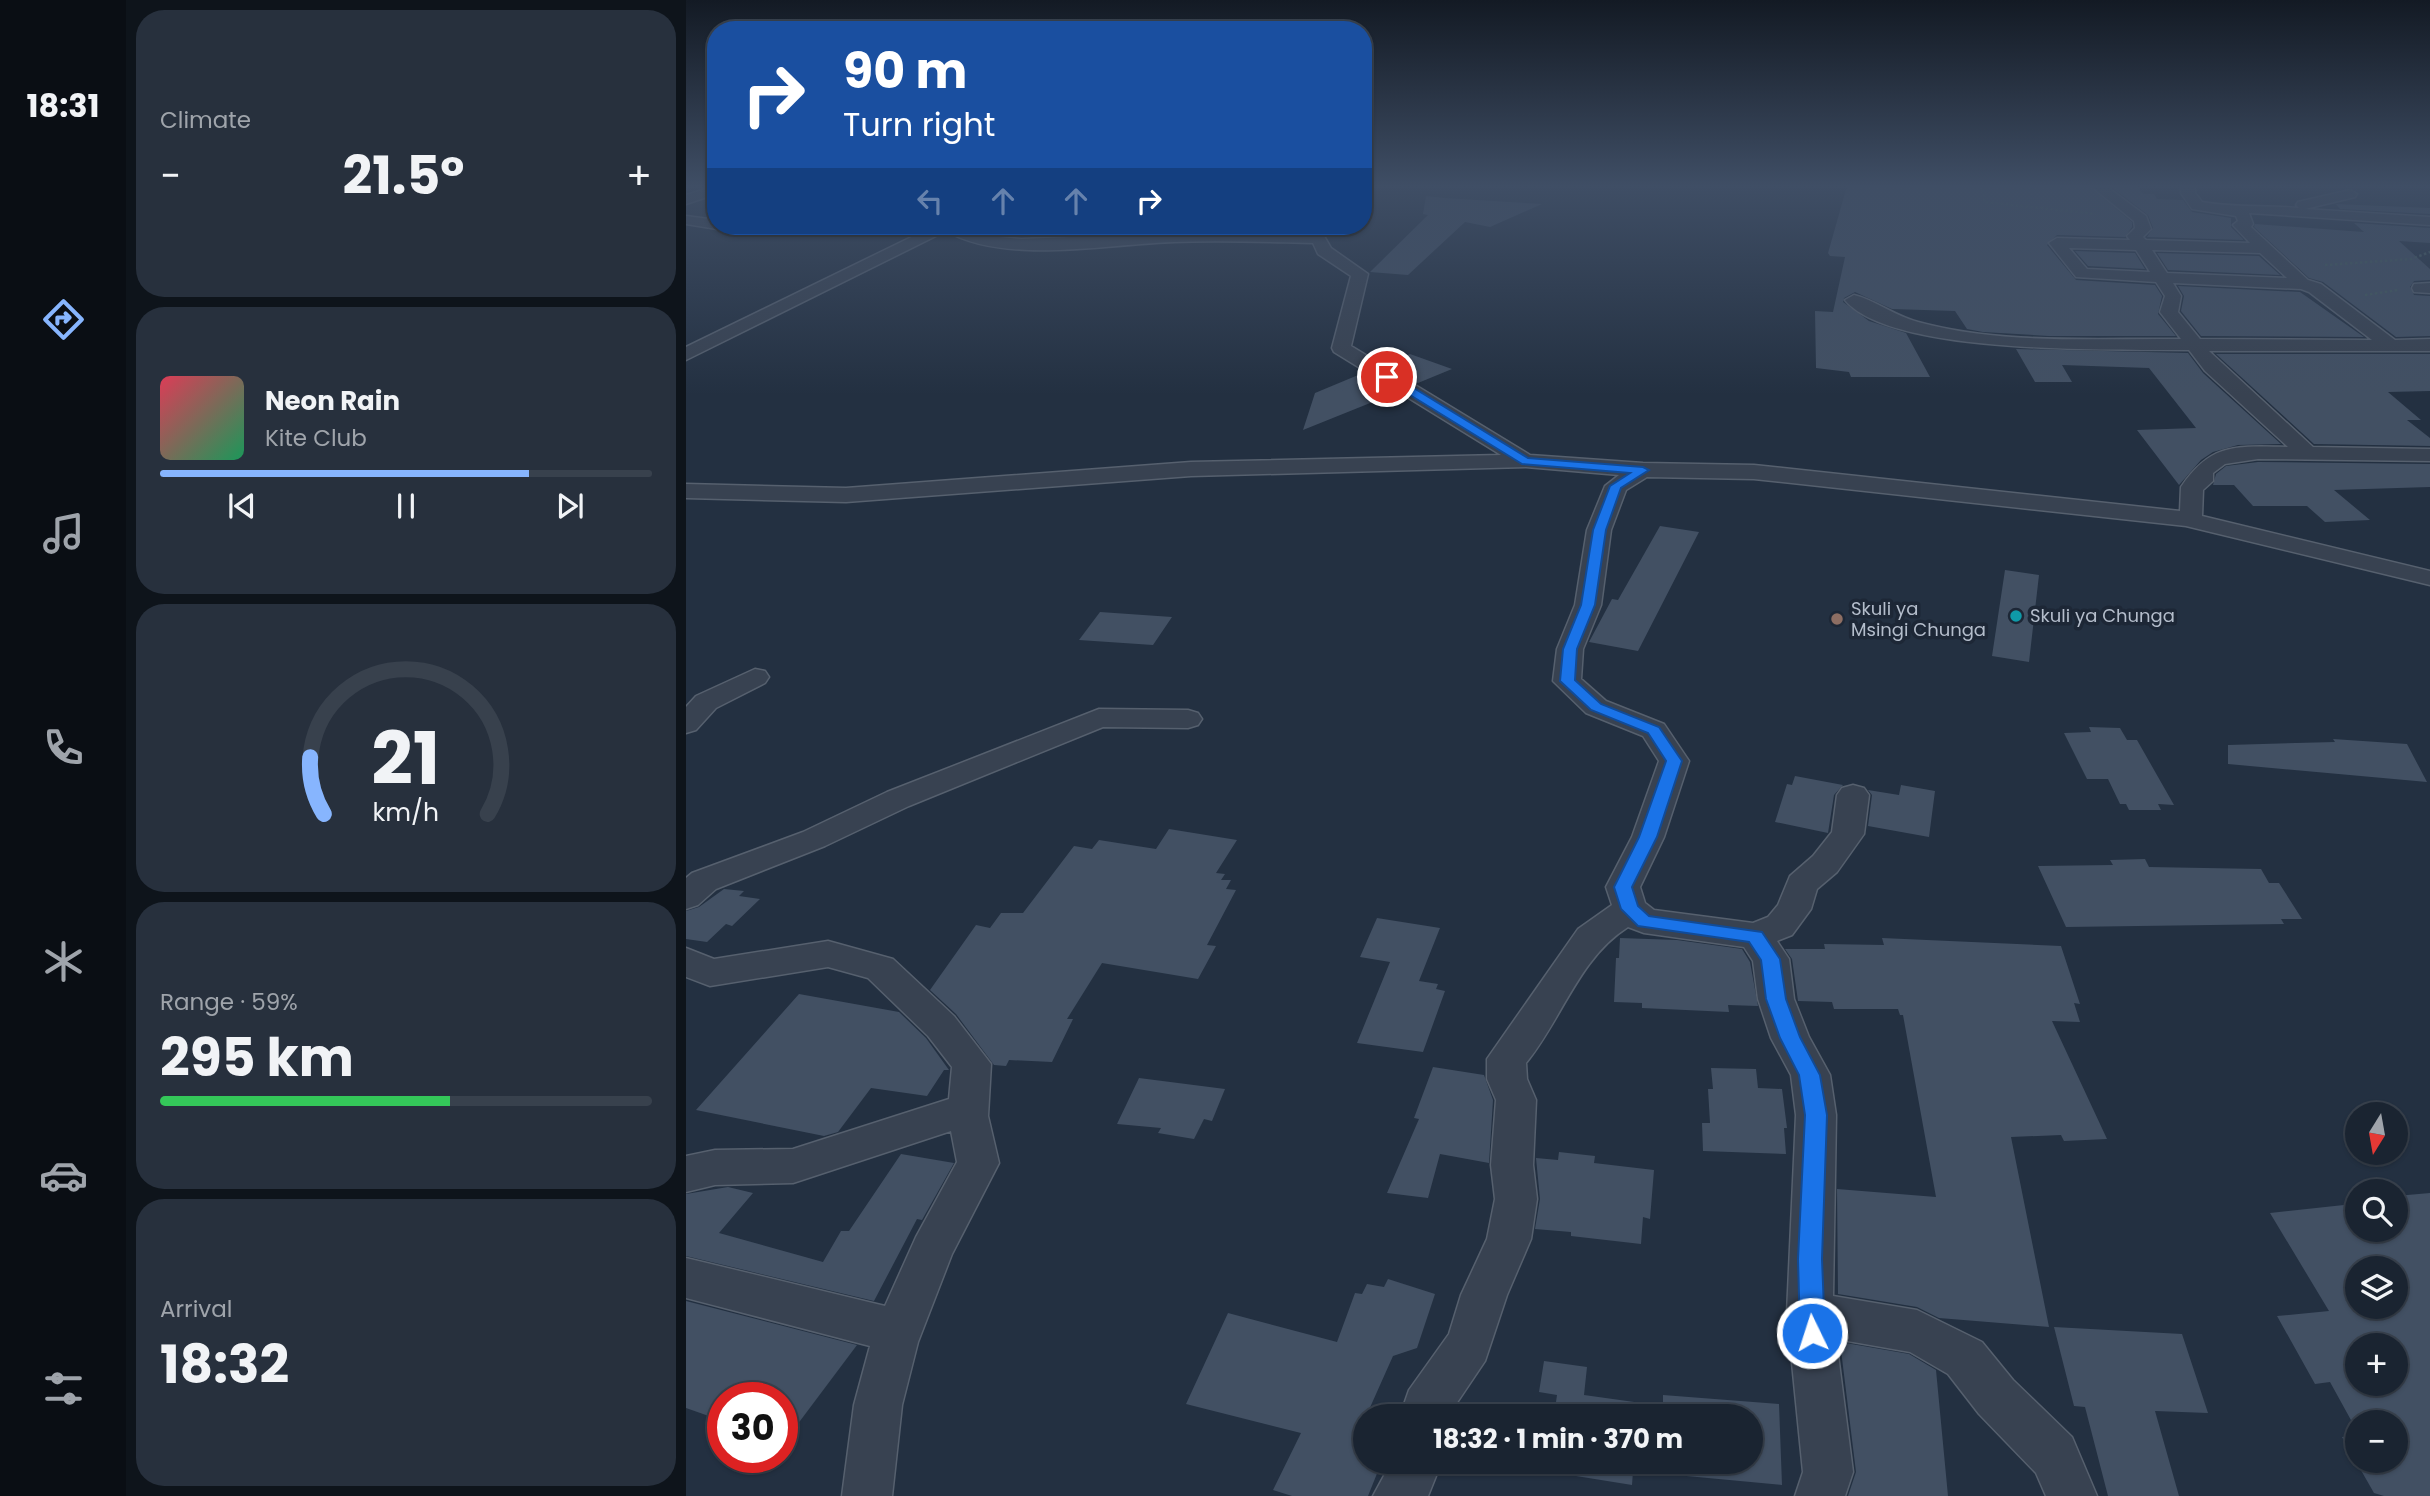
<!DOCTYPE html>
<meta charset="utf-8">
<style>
:root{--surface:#1a2431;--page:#27303d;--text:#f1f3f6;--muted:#9fa4ab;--line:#38414d;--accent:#87b5fe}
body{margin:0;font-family:Poppins,sans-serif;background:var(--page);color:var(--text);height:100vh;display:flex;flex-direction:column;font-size:26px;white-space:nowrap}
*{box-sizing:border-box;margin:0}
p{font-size:23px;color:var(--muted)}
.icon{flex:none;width:38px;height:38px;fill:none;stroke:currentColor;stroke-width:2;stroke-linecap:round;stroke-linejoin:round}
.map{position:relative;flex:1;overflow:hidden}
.panel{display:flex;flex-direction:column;gap:10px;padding:10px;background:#0e141b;width:560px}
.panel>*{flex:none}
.top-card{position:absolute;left:21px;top:21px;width:665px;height:214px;border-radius:28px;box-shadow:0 2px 5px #0004,0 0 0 2px var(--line);background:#1a4fa0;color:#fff;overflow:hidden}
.needle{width:46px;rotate:191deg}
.buttons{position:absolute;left:1659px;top:1102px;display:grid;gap:14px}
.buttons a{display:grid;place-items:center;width:63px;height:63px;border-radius:50%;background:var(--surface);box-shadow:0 2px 5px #0004,0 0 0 2px var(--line);font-size:35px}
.speed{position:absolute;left:21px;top:1382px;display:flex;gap:14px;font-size:35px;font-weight:700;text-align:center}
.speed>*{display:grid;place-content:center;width:91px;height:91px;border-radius:50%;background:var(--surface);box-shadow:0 2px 5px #0004,0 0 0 2px var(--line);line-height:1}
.speed .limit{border:10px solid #d22;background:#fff;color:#111}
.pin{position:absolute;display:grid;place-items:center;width:60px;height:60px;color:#fff;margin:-30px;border:4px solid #fff;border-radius:50%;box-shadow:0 2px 7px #0007}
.me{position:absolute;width:77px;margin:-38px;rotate:356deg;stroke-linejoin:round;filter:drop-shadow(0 0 5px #0008)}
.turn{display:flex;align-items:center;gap:24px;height:147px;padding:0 21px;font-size:32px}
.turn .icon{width:91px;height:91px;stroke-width:2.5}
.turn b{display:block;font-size:49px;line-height:60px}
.lanes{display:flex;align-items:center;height:66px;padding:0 21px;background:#0003;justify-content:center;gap:35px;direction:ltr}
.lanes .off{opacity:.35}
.big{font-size:52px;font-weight:700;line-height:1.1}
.panel .tile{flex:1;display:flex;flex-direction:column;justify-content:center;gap:10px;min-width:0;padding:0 24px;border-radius:28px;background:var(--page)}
.panel .dial{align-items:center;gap:0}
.dial svg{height:182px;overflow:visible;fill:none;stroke:var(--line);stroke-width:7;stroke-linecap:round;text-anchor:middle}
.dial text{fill:var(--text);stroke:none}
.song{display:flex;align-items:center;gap:21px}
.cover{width:84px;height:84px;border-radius:10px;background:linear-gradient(135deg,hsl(350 70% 55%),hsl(150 70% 35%))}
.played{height:7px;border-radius:4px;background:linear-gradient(90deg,var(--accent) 75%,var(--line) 75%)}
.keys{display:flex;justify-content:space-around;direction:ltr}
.heat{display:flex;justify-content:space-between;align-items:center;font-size:38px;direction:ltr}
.charge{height:10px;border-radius:5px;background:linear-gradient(90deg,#34c759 59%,var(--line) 0)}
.trip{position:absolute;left:667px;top:1404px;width:410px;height:70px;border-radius:35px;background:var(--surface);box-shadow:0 2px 5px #0004,0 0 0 2px var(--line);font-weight:700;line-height:70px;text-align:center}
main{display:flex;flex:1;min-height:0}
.tab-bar{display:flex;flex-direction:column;width:126px;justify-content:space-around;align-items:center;background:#0a0e14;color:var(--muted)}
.tab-bar .icon{width:49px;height:49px}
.tab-bar .selected{color:var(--accent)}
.tab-bar b{font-size:32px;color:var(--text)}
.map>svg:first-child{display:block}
.building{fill:#425063;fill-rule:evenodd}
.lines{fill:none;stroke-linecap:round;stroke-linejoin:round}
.street-casing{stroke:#56606e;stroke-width:3}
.path{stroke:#445c5f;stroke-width:2.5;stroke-dasharray:2.5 2.5;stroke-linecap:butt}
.street{fill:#384251;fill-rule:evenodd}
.route{fill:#1a73e8;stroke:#114b97;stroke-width:2}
.culture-dot{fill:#0f9aa8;stroke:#1d2736;stroke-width:2.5}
.education-dot{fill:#8d6e63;stroke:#1d2736;stroke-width:2.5}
.labels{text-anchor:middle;stroke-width:7;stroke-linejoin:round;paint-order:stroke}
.poi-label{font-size:18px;fill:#b4bdcb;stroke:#1d2736;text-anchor:start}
</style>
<main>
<nav class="tab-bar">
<b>18:31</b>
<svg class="icon selected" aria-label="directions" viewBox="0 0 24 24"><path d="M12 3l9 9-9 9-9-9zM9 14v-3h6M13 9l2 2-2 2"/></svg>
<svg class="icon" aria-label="music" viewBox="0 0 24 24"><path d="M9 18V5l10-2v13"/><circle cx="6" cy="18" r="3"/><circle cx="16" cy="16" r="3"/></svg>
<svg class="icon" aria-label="phone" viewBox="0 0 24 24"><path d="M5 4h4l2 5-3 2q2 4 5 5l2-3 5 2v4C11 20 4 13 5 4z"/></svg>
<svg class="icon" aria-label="climate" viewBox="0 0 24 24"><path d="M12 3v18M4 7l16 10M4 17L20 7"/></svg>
<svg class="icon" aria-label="car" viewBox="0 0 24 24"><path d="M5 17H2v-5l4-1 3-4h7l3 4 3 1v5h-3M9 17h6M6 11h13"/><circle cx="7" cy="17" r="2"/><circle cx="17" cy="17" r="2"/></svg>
<svg class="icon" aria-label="filters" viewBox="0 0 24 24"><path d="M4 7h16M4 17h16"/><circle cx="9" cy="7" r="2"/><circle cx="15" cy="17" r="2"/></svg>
</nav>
<section class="panel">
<div class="tile"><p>Climate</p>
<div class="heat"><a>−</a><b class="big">21.5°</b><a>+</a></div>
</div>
<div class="tile">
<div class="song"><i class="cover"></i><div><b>Neon Rain</b><p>Kite Club</p></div></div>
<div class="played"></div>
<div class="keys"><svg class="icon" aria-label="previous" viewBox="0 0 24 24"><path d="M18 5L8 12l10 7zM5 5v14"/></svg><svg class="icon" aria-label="pause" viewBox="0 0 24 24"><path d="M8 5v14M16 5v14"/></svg><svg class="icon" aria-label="next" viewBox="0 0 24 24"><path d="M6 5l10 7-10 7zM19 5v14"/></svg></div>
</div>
<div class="tile dial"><svg viewBox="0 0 100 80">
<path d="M14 69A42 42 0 1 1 86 69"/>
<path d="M14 69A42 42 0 0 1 8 44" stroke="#87b5fe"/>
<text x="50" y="56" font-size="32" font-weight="700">21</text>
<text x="50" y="72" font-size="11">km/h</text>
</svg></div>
<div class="tile"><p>Range · 59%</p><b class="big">295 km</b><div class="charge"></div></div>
<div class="tile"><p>Arrival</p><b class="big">18:32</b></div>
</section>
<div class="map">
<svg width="1744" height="1496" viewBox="0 0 1744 1496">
<rect width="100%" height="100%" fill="#233041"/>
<!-- building -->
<path class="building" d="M1161,186H1403L1446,222V227L1439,237L1371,235L1361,245L1390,280L1469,285L1476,296L1472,314L1490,336H1363L1297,332L1281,329L1269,311L1206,309L1169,292L1158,298L1157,302L1183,321L1220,333L1244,377H1165L1163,372L1130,368L1129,311L1147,312L1159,257L1144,256L1142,253Z
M1424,186H1451L1457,194H1468L1471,199L1497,200L1506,212L1545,218V227L1558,240L1461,237L1467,228L1462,215Z
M740,196L759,198L856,204L804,227L779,222L722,275L684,272L742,215L737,214Z
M1650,204L1744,208V214L1654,209Z
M1668,223L1744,228V243L1713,241L1744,269V280L1728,281L1724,287L1728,295L1744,296V336L1710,337L1637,282L1623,278L1568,227L1569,224L1678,232Z
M1389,251L1449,253L1459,269L1402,266Z
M1471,253L1573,256L1594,275L1482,270Z
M1492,286L1614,292L1678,337L1515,336L1495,311L1498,296Z
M1330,349L1502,353L1517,373L1595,444L1552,445L1527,452L1515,460L1493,485L1451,430L1510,428L1463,368L1376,365L1386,382H1349Z
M724,354L766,369L732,383L700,364Z
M1530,354H1744V391L1702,392L1735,420H1721L1744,438V446L1628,444Z
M677,373L709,393L617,430L629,393Z
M1572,462L1744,464V487L1648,490L1684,520L1639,522L1621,506H1567L1548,485H1527L1530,474L1540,466Z
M974,526L1013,532L952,651L903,642L926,599L932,600Z
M1319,570L1353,575L1343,662L1306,656Z
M414,612L486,617L467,645L393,640Z
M1403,727L1434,728L1441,740H1451L1488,805L1472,804L1475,810H1443L1440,804H1434L1422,779H1401L1378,733L1405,732Z
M1647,739L1721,744L1741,782L1542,764V745L1649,742Z
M1109,776L1157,785L1148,795L1142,833L1089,822L1101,784L1106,785Z
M1215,785L1249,791L1243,837L1182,826L1186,795L1182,790L1213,795Z
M483,829L551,840L530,873L539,874L535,880H545L540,889L550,890L521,945L530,946L512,979L416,963L381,1019H387L366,1062L323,1060L320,1066L308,1065L270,1014L244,990L290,925L304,928L315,913H337L388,846L406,849L413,840L470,849Z
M1459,859L1463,867L1575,869L1583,883H1593L1616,919H1595L1598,924L1380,927L1352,866L1427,865L1424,860Z
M38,889L58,891L53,896L74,899L46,926L40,924L21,942L0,939V911L13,907Z
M691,918L754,928L733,981L752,984L750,989L759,991L737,1052L671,1043L704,962L674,957Z
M934,938L991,940L1056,949L1064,962L1072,1006L1042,1005L1043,1012L956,1008V1003L928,1002L930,958H933Z
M1196,938L1375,946L1394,1004L1388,1003L1394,1022L1366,1021L1421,1139L1378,1141L1375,1135L1325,1137L1363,1327L1253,1318L1231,1307L1152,1294L1151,1189L1250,1197L1217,1015H1214L1212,1009H1148L1146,1002L1112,1001L1106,959L1099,949H1139L1138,944L1198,945Z
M113,994L213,1012L240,1038L263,1070H258L241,1096L185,1088L152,1132L138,1136L10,1110Z
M747,1067L798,1075L807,1100L803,1163L754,1154L742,1198L701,1193L733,1119L728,1118Z
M1025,1068L1070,1069L1072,1088L1096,1089L1101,1128H1098L1100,1154L1017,1151L1016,1123H1024L1022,1089H1027Z
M453,1078L539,1089L526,1121L518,1119L508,1139L472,1133L475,1128L431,1124Z
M873,1152L909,1156L908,1163L968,1170L964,1219L957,1217L955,1244L885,1236V1232L849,1229L854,1199L850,1158L872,1160Z
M215,1154L268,1163L236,1220L231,1219L188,1301L0,1256V1194L42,1187L67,1193L33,1233L137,1262L155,1231H163Z
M1744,1193V1496H1698L1688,1493L1656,1437L1671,1435V1461H1710V1423H1671V1431L1644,1382L1629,1384L1591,1316L1643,1311L1584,1213L1667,1204L1663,1199L1671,1198V1230H1710V1196ZM1671,1269H1710V1307H1671ZM1671,1346H1710V1384H1671Z
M702,1279L749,1294L731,1348L707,1356L682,1412L694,1416H679V1461H696L682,1496H606L587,1490L615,1433L500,1404L542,1313L651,1342L669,1293L676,1294L681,1284L698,1287Z
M0,1301L171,1345L96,1445V1398H37V1421L0,1408Z
M1368,1327L1496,1334L1522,1413L1469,1411L1493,1496H1422L1399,1407L1388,1406Z
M1154,1342L1223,1354L1250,1370L1262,1496H1162L1170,1472Z
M858,1361L901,1367L898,1395L977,1406V1395L1093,1404L1096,1485L947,1471L946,1485L859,1471L861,1461H1064V1416H868L871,1395L853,1392Z"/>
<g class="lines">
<defs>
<path id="street" d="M30,186V194L0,204V195Z
M1405,186H1420L1460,216L1465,229L1457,237L1460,240L1564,243L1547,225L1552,221L1550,216L1506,209L1495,193V186H1509V193L1516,202C1549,208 1578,205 1613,208L1610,205L1612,202L1664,190L1671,194L1669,197L1619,209L1744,217V225L1563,213L1567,224L1565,227L1622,280L1635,284L1709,340L1744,339V351H1523L1627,447L1744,449V461L1572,459L1539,464L1527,473V481L1517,490L1516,516L1744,571V585L1500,526L1068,479L961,477L940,490L925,530L915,605L897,649L895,679L920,701L978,724L1003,761L978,837L954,887L959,903L968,910L1067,923L1082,917L1092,905L1104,876L1127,856L1146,832L1151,795L1156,788L1167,785L1178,788L1183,795L1178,834L1151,872L1131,889L1125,909L1106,935L1091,941L1103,959L1108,999L1123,1037L1144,1075L1150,1115L1147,1296L1231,1310L1296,1342L1327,1380L1386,1437L1411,1496H1360L1350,1473L1293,1414L1262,1374L1224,1352L1150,1339L1167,1472L1159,1496H1109L1117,1472L1101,1313L1110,1115L1105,1075L1085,1038L1072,999L1067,961L1058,947L958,933L942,927C893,958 876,1019 840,1063L841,1079L850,1100L847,1165L851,1199L845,1239L821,1295L799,1361L762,1416H714L723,1390L763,1334L775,1295L801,1239L809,1199L805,1165L810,1100L801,1079V1059L892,929L926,905L920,887L946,837L973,761L957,736L900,713L867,681L871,649L889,605L901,530L919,486L933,475L840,467L505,476L160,502L0,498V484L160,488L505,462L815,455L648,352L646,348L665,276L632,254L627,243C581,242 534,240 488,242C421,244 320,265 260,231L0,360V347L248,226H273L304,236L335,239L506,232L638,236L645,248L682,274L665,346L844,455L957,463L1068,465L1494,511L1495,487C1525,443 1548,446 1602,447L1519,371L1503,350C1432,349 1205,356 1159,300L1168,295C1189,300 1209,316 1232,322C1316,345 1409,338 1495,339L1474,312L1479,296L1470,282L1390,277L1363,243L1371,238L1444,240L1441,236L1449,228L1448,221ZM1383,248L1450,250L1464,272L1401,269ZM1466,250L1574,253L1601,278L1481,273ZM1487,283L1615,289L1623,292L1686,340L1514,339L1492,312L1495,296Z
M0,216L30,220V226H109L102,230H37L0,224Z
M1744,283V293L1728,292L1726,288L1728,284Z
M69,669L79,671L83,677L79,683L30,708L10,730L0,733V707L10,696Z
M413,709L502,710L512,713L516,719L512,725L502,728L417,727L223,806L139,846L30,889L12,905L0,909V878L6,873L117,832L201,792Z
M142,941L207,959L268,1016L305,1064L302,1116L313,1163L266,1254L232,1342L216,1405L206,1496H156L168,1405L184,1346L0,1298V1258L199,1306L230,1237L271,1162L265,1131L107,1183L29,1185L0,1192V1156L29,1150L107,1149L263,1099L266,1067L242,1036L182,978L142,967L24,986L0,977V948L28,959Z
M756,1461L742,1496H687L706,1461Z"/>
</defs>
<!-- street casing -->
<use href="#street" class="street-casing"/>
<!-- path -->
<path class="path" d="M1292,186L1298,193V202L1410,214
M1639,265L1725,259L1744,252
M1679,295L1712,290"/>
<!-- street -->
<use href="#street" class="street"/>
</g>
<!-- sky -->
<linearGradient id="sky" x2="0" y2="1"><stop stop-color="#131a24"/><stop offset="0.47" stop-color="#3f4e65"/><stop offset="1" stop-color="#3f4e65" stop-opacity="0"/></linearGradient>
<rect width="1744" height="395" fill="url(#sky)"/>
<!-- route -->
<path class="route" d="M698,374H705L842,458L957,467L963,470L935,488L920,530L909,605L891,649L889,680L915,704L973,727L996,761L971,837L946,887L952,906L963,916L1076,932L1094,959L1100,999L1114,1037L1134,1075L1141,1115L1136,1259L1139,1333L1135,1341L1126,1345L1118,1341L1114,1333L1112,1259L1119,1115L1113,1075L1094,1038L1080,999L1075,960L1063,942L952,926L935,909L928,887L953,837L980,761L962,733L905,710L874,681L877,649L895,605L907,530L924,486L944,473L836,464L698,379Z"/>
<!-- markers -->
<circle class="culture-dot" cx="1330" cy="616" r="7"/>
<circle class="education-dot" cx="1151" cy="619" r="7"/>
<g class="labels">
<!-- poi labels -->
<g class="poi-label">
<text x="1165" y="615">Skuli ya<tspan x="1165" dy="21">Msingi Chunga</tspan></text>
<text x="1344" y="622">Skuli ya Chunga</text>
</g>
</g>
</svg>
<div class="buttons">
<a><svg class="needle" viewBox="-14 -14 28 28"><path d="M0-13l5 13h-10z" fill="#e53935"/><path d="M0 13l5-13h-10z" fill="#9fa4ab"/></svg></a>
<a><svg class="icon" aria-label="search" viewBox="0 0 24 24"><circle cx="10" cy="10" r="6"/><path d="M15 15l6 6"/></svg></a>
<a><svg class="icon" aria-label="layers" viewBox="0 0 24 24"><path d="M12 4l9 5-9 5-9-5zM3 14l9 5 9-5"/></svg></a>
<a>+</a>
<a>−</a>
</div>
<div class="speed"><div class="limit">30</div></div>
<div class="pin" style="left:701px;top:377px;background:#d93025"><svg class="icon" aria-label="arrive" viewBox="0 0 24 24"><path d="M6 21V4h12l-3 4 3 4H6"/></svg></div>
<svg class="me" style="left:1126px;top:1333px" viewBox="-20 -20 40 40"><circle r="17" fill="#1a73e8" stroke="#fff" stroke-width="3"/><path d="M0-11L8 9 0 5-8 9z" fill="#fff"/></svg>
<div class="trip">18:32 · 1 min · 370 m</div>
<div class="top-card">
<div class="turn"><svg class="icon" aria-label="right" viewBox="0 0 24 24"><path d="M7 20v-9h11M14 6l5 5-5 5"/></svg><div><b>90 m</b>Turn right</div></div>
<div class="lanes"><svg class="icon off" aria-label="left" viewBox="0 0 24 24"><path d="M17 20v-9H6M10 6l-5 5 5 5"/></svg><svg class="icon off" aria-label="ahead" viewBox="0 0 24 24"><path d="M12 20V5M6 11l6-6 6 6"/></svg><svg class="icon off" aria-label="ahead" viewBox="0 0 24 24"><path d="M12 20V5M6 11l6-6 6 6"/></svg><svg class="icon" aria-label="right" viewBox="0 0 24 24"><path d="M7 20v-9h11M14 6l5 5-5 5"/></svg></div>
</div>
</div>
</main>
